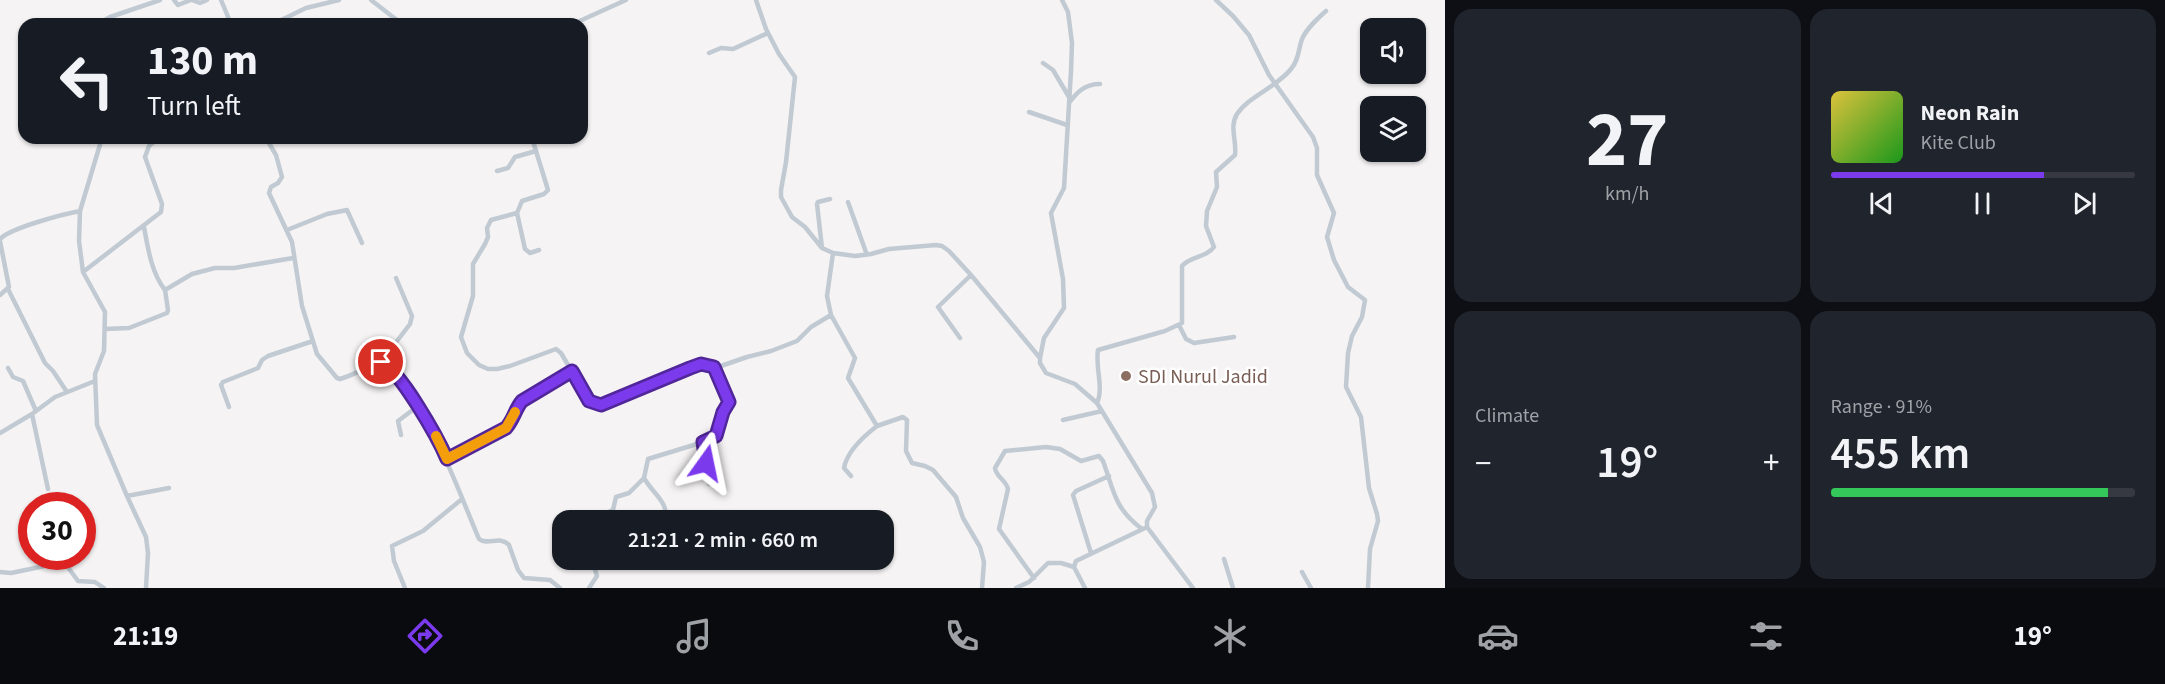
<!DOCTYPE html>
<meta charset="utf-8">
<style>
:root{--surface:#171b24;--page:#20242c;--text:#f1f3f6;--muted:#9ea1a6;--line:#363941;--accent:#7c3aed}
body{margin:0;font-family:"Source Sans 3",sans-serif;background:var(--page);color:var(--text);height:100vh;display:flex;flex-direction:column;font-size:22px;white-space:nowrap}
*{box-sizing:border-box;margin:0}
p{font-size:20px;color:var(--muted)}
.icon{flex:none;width:33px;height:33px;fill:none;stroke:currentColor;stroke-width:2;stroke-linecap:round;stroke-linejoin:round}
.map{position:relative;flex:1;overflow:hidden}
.details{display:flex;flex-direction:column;gap:9px;padding:9px;background:#0d0f14;width:720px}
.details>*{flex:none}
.banner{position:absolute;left:18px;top:18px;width:570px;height:126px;border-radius:18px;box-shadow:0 2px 4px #0004;background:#171b24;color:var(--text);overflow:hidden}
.fabs{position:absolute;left:1360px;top:18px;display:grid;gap:12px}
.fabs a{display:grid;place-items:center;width:66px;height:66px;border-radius:12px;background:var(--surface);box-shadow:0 2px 4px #0004;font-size:30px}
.speed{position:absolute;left:18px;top:492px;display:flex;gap:12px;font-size:30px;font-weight:700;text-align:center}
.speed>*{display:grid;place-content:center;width:78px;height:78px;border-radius:50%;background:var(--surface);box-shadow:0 2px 4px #0004;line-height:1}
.speed .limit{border:9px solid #d22;background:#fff;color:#111}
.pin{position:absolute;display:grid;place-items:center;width:51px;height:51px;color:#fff;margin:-26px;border:3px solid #fff;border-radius:50%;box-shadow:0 2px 6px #0007}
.me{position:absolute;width:66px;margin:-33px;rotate:12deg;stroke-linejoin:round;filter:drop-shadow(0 0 4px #0008)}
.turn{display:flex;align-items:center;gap:21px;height:126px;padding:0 30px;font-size:27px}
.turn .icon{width:78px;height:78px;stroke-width:2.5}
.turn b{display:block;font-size:42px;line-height:51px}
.big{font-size:45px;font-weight:600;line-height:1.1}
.details .card{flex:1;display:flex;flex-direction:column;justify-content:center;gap:9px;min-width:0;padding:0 21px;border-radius:18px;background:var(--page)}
.details .dial{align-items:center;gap:0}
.dial b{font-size:78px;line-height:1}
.song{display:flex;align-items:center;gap:18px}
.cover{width:72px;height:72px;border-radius:9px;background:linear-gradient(135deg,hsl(50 70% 55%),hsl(120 70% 35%))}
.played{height:6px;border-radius:3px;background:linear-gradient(90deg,var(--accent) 70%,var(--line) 70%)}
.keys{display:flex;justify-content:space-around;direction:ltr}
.heat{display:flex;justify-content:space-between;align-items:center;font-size:33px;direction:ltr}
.charge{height:9px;border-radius:4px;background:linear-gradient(90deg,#34c759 91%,var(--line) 0)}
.details .tiles{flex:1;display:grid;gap:9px;grid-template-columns:repeat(2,1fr)}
.trip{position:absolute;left:552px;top:510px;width:342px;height:60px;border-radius:18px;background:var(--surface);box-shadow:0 2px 4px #0004;font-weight:600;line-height:60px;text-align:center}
.tabs{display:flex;height:96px;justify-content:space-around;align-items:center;background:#090b0e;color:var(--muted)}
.tabs .icon{width:42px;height:42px}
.tabs .selected{color:var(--accent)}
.tabs b{font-size:27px;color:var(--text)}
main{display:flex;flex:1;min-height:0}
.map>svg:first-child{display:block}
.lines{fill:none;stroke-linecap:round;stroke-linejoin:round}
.street{stroke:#c1cad2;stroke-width:4.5}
.route-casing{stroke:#51269a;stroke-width:15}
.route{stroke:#7c3aed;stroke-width:10}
.slow{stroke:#f59e0b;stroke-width:10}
.education-dot{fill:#8d6e63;stroke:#fff;stroke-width:2}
.labels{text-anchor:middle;stroke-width:5;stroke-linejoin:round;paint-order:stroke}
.education-label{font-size:20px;fill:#785e54;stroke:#fff;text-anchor:start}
</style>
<main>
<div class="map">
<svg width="1445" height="588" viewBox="0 0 1445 588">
<rect width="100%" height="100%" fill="#f5f3f3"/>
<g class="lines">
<!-- street -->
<path class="street" d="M174,0L178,5L191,0
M192,0L200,3L207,0
M221,0L231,24
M371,0L402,24
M756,0L766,29L779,54L795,77L786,162L781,190V197L792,217L805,227L822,248L833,253L855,256L871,254L889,249L936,245L942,246L949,251L971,275L1040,358V363L1046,373L1075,384L1097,403L1152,493L1155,507L1147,521V527L1193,588
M1216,0L1233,16L1249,35L1269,75L1313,137L1317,148V175L1334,213L1327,237L1334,260L1348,287L1365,300L1362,317L1352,336L1348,353L1346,387L1361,417L1369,488L1377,514L1378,521L1370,549L1368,588
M105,24V20L110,17L160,0
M273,24L306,8L339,0
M573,24L626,0
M709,53L721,48L733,49L768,33
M1043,63L1053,70L1069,97
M1069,103C1077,92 1085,84 1100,84
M1029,112L1067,125
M266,138L276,155L282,177L278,183L271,187L269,193L292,242L302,306L317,354L337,378L340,379C353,376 375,361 385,364C433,416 452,475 479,539C488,546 500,535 509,545L518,570L524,578L550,580L560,588
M532,138L548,190L544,194L522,201L517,213L525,249L530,253L539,250
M497,171L508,168L515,157L536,151
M848,202L867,255
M517,213L491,220L487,228L488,237L485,244L473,264V296L461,337L467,353L479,365L488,369H497L510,366L556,349L561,353L589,401L601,405L701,364L715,368
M144,227C148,248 151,272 165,290
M287,230L327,214L347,210L362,243
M0,239C10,228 64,214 80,211
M0,241L9,287L0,295
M822,248L817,204L818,202L830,199
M833,253L827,296L831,315L855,358L848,378L877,426L903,417L907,420L906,451L912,463L925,466L933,470L956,497L963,518L980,547L984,562L982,588
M83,272L79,241L80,211L102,138
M8,289L45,363L53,371L67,392
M1179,325L1186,339L1194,343L1234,337
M105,329L129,328L167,313L168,310L165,290L192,274L215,268H234L293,258
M960,338L938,307L971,275
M1040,358L1044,338L1064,308L1063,279L1051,213L1064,188L1071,71L1072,43L1068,12L1062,0
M381,362L410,324L412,316L396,278
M8,368L13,377L23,381L36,411
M1097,403C1104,388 1095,367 1098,350L1165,331L1182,323V266C1190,256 1206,258 1214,247L1206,226L1207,211L1217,187L1216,172L1235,155C1237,141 1229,127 1237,114C1249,96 1277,87 1291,69C1299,60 1298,50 1302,39C1307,28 1317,19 1326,11
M229,407L221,385L223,382L258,368L262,360L268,356L313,341
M32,414L48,489
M1063,420L1102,411
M0,433L32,414L55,397L95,381
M401,435L398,421L418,406
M703,442L709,484
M447,459L506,427C514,419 515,409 522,401L572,371
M851,476L844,468C847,451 864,436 877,426
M644,478C654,495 666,499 667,520
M127,496L169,488
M590,520L613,510L616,497L629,493L644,478L648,459L710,440L716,436L723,412L729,402L715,368L747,357L771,351L797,341L811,327L831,315
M1091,553L1073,495L1076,491L1109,476
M1224,559L1233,588
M0,572L11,573L64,562L78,581L95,582L104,588
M1302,572L1311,588
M1034,578L999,529L1008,489C1006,480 996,477 995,468L1005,451L1046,447L1060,449L1081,461L1099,456L1103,461C1114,491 1114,508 1142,529
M146,588L148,553L146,537L127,496L97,425L95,374L104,351L105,312L83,272L161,212L162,204L145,157L149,146L158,138
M405,588L394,561L392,546L423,531L462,499
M589,588L597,576L592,560
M1016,588L1029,582L1048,563H1061L1074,567
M1085,588L1074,567L1076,561L1145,528"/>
</g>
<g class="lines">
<defs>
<path id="route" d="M381,362C400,370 438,438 447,459L506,428C514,419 515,409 522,401L572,371L589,401L601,405L690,368L701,364L714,367L729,402L723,412L716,436L703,442L706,463"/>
</defs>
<!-- route casing -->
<use href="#route" class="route-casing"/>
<!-- route -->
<use href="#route" class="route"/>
<!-- slow -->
<path class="slow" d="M436,436L447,459L506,428L515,412"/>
</g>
<!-- markers -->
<circle class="education-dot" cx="1126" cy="376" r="6"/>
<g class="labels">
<!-- education labels -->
<g class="education-label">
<text x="1138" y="383">SDI Nurul Jadid</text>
</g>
</g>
</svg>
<div class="fabs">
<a><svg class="icon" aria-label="sound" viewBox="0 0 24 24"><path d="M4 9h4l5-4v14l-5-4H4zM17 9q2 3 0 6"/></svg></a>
<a><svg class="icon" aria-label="layers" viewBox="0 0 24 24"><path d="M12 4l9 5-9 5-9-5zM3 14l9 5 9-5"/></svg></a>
</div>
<div class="speed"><div class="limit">30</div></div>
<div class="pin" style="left:381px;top:362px;background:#d93025"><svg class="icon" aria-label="arrive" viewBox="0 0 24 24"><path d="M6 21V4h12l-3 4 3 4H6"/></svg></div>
<svg class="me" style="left:706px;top:463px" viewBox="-20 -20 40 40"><path d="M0-17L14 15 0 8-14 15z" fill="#7c3aed" stroke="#fff" stroke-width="4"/></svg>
<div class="trip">21:21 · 2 min · 660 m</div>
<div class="banner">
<div class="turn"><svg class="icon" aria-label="left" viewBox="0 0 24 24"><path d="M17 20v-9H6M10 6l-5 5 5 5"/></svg><div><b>130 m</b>Turn left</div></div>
</div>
</div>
<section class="details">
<div class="tiles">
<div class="card dial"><b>27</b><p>km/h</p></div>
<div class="card">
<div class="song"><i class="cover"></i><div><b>Neon Rain</b><p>Kite Club</p></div></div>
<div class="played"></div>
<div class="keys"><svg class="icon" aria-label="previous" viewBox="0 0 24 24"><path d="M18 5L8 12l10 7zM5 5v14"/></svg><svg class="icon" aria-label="pause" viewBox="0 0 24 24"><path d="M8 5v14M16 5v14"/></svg><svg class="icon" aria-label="next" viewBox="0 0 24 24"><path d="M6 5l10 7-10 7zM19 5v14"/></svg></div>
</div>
<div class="card"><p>Climate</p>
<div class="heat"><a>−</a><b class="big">19°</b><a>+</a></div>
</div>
<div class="card"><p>Range · 91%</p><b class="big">455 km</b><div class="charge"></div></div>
</div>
</section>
</main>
<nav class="tabs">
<b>21:19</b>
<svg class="icon selected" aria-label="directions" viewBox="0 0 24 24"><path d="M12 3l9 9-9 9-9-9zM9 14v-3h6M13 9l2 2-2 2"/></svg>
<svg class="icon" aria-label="music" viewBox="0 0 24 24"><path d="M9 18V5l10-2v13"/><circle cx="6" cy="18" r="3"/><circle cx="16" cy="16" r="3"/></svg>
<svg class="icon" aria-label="phone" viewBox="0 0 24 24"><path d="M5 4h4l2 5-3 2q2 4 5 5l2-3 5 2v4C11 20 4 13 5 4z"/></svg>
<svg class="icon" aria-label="climate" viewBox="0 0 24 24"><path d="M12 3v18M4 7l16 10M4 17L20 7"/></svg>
<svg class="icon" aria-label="car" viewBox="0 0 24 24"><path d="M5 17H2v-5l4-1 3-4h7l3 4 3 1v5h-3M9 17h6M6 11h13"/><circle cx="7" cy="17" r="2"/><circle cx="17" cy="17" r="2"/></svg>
<svg class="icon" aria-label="filters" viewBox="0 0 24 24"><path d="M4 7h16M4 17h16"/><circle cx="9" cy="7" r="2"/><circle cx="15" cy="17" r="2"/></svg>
<b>19°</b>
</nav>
